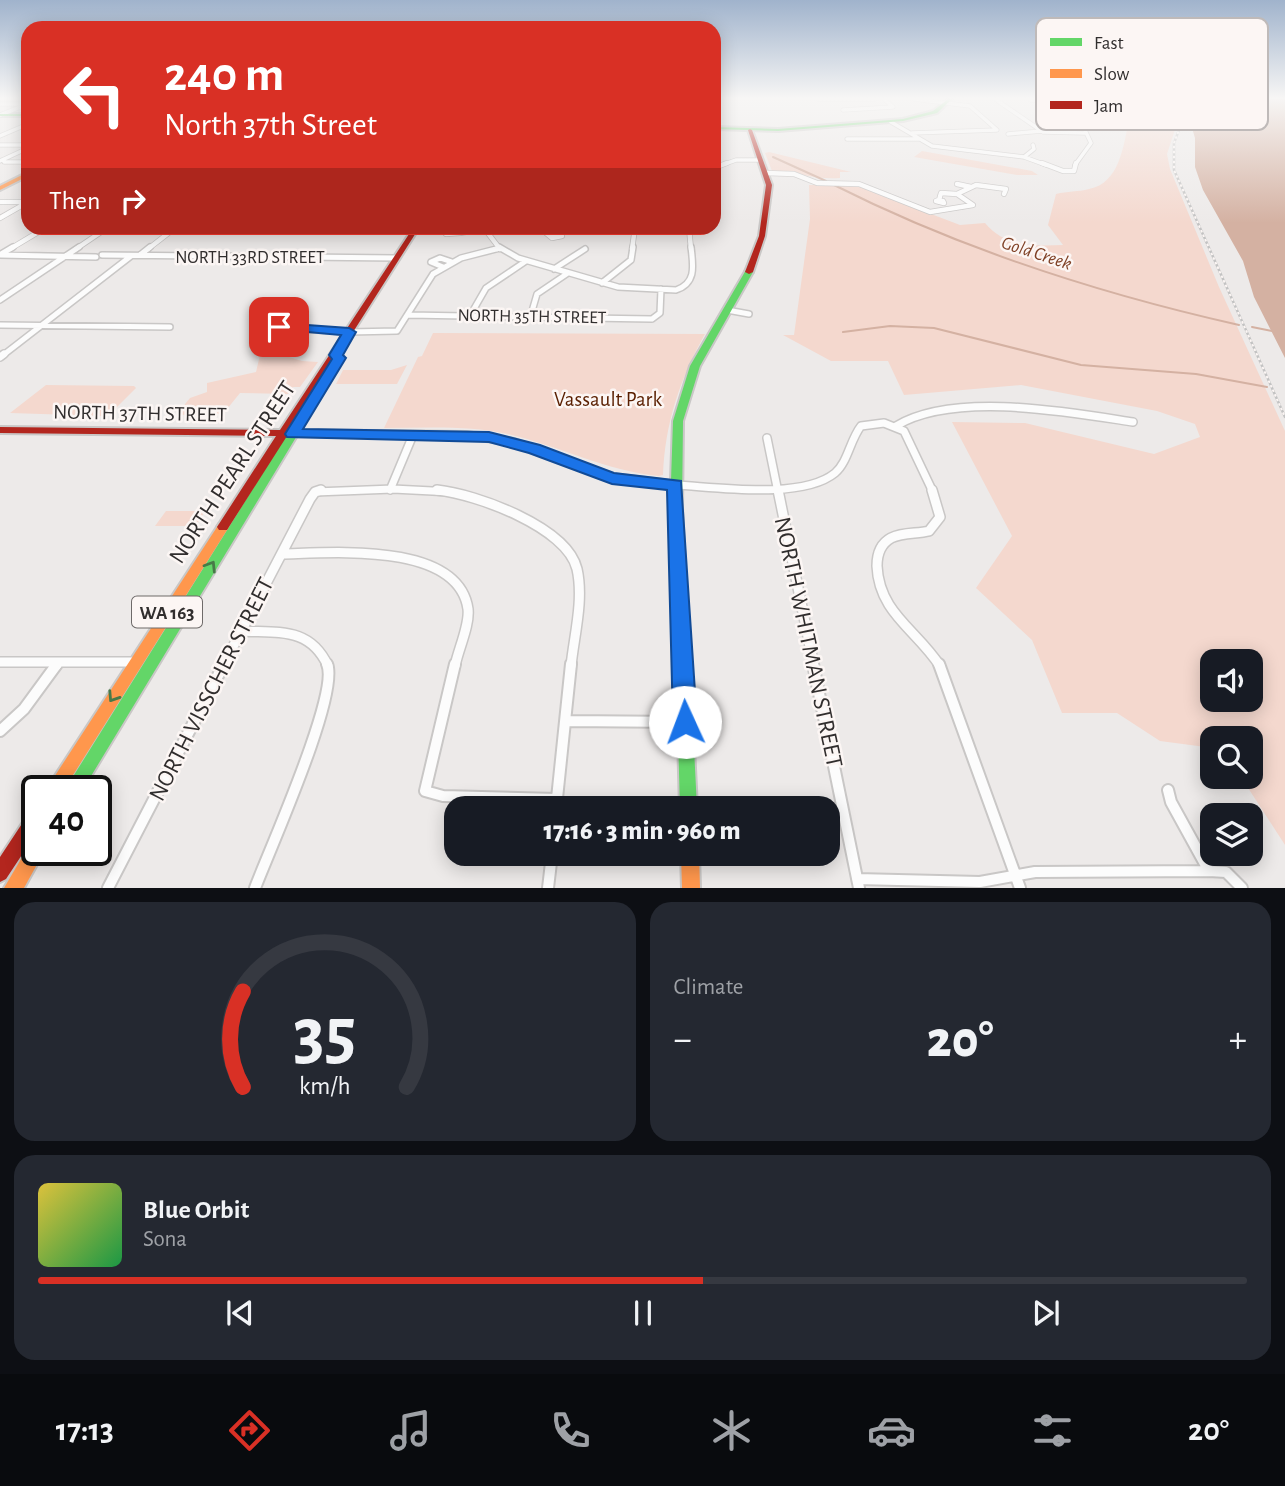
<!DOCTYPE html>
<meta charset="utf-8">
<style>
:root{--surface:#171b24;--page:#242831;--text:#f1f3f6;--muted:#9ea1a6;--line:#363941;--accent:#d93025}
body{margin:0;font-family:"Alegreya Sans",sans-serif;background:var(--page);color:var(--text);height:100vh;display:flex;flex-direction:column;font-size:26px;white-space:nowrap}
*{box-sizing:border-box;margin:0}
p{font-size:23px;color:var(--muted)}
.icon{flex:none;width:38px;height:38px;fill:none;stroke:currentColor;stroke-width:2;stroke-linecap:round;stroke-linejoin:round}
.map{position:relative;height:888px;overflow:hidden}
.details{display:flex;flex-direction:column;gap:14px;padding:14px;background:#0d0f14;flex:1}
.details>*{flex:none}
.hud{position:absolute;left:21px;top:21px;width:700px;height:214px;border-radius:21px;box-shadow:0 4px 18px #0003;background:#d93025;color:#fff;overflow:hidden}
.buttons{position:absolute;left:1200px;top:649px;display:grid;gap:14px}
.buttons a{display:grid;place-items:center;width:63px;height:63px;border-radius:14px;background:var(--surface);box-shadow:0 4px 18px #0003;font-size:35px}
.speed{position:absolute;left:21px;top:775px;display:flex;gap:14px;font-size:35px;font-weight:700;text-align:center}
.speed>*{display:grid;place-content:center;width:91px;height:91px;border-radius:50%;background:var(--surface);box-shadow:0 4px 18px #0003;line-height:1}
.speed .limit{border:4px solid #111;border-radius:10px;background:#fff;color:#111}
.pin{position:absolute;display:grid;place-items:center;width:60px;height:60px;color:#fff;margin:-30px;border-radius:14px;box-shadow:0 4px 10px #0006}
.me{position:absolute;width:77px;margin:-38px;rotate:358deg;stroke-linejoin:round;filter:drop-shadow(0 0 5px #0008)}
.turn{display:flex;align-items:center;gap:24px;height:147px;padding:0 28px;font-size:32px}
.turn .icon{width:91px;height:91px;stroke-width:2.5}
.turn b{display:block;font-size:49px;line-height:60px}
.then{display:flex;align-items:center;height:66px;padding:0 28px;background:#0003;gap:14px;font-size:26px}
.big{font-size:52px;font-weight:800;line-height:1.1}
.details .card{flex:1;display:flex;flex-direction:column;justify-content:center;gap:10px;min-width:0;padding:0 24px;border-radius:21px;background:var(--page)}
.details .dial{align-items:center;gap:0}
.dial svg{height:182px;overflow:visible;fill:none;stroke:var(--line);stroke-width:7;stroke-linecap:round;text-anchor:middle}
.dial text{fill:var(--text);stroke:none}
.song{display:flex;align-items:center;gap:21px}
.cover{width:84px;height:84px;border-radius:10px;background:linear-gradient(135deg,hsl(50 70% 55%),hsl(140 70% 35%))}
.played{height:7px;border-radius:4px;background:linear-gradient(90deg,var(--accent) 55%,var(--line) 55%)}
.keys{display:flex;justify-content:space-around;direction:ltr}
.heat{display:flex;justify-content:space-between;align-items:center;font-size:38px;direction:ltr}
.details .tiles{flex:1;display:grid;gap:14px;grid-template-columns:1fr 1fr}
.card:last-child{grid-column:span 2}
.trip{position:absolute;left:444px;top:796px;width:396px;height:70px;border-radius:21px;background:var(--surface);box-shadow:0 4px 18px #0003;font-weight:800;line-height:70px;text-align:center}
.tabs{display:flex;height:112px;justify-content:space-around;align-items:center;background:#090b0e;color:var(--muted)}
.tabs .icon{width:49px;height:49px}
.tabs .on{color:var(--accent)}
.tabs b{font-size:32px;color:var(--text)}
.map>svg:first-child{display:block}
.green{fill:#f4d8ce;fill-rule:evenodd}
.water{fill:#d4b1a2}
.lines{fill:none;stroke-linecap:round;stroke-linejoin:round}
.stream{stroke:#d4b1a2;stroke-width:2}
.street-far5-casing{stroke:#c9c7c6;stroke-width:5}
.street-far4-casing{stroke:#c9c7c6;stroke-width:6}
.street-far3-casing{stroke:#c9c7c6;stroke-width:8}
.street-far2-casing{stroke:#c9c7c6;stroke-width:10}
.street-far1-casing{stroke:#c9c7c6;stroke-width:12}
.street-casing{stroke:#c9c7c6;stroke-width:14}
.fast-casing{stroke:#c9c7c6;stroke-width:4}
.slow-casing{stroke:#c9c7c6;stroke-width:4}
.jam-casing{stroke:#c9c7c6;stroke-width:4}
.street-far5{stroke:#fcfcfc;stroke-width:3.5}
.street-far4{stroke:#fcfcfc;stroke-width:4.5}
.street-far3{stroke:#fcfcfc;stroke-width:5}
.street-far2{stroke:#fcfcfc;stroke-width:7}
.street-far1{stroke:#fcfcfc;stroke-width:9}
.street{stroke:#fcfcfc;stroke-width:10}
.fast{fill:#63d668;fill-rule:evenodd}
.slow{fill:#ff974d;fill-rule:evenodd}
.jam{fill:#b3261e;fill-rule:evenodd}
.rail-casing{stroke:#c3c3c3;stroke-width:2.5}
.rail{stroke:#fcf6f4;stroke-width:2;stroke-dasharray:2.5;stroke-linecap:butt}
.oneway{stroke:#487a48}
.route{fill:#1a73e8;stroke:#114b97;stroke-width:2}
.labels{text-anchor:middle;stroke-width:5;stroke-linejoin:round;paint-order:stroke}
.far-street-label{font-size:18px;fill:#312e2e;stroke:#fcf6f4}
.far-water-label{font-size:19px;font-style:italic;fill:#7f4025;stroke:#fcf6f4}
.shield{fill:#fcf6f4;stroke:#6e6a69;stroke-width:2}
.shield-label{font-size:19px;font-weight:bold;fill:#312e2e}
.park-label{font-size:21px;fill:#5a1f01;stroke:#fcf6f4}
.street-label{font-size:21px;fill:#312e2e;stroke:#fcf6f4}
.near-street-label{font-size:24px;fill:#312e2e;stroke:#fcf6f4}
.key{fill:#fcf6f4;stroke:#bfbab9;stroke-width:2}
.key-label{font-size:19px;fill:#312e2e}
</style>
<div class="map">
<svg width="1285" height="888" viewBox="0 0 1285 888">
<rect width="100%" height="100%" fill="#edeae9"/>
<!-- green -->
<path class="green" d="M1121,99H1185L1167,154L1170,169L1219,287L1285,431V845L1241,777H1251V738H1213V748L1160,741L1117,713H1062L1032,640L976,588L1012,536L952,422L1025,423L1154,454L1200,437L1195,424L1157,411L1021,385L904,395L888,361H831L783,335H794L810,219L809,185H855L960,225L985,223C1005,247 1033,246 1063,245L1048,225L1056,194C1067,191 1078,192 1089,189C1120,183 1123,146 1129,121L1111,106ZM1213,662H1251V700H1213Z
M922,151L1032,171L1038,175H1017L914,157Z
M769,152L851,172H840V178C816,180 797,172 772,171L765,153Z
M433,333L705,334C680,379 665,423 663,475L659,476C606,471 560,446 508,434C468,425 425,428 384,428L418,357L422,356Z
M266,350L302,361L318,362L300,387H293L288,394L240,393L223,414L176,415L190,398L207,392V383L256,372L260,355Z
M407,365L397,384H336L343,370H391Z
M46,385L134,386L136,388L110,414L104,416L10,413Z
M166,511H205L196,526H155Z"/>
<!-- water -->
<path class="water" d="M1199,99H1285V358L1254,297L1243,261L1203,190L1195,167V138L1190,121Z"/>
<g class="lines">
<!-- stream -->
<path class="stream" d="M773,157L826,181
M834,185C961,249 1101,294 1239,325
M1252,327L1272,331
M843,332L890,326L934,328L1081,365L1196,374L1267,387"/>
<defs>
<path id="street-far5" d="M818,99H876
M995,99L1043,132L1085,133
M1040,99L1030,100L1042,101
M1040,99L1094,117L1084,128L1091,143L1075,165
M1087,102L1090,99
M0,104H24
M843,110L893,107L884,99
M0,115L28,104
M891,122L932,146L1024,157L1046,165
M1085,125L1068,122L1086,124
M912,133L997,130L970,106L914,99
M1008,134L1042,131
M0,136L28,124
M847,139H918
M0,145H28
M1024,157L1034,149L1033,145
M0,161L28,148
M4,162H28
M722,165L736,160H760"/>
<path id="street-far4" d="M1042,163L1063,171H1074L1076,163
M714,168L727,163
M766,173L794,174L817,183L859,184L930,212L973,205L957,194L941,193L939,200
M957,184L971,187
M957,194L976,185L1006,189L1004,194
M939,200L943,201L944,203L936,201Z
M0,202H27
M0,218L28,202
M484,228L500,249
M540,228L552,238L562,236L551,235
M689,228L691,249
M455,229L460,233L446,234L447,231Z
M460,233L484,229
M10,249L45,228
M76,249L107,228
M148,249L175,228
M497,249L500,248
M632,249L635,228"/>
<path id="street-far3" d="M499,247L518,258L618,287L676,290C697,283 693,265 691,247
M1,254L13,247
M0,255L96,257
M102,255L397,258
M140,255L150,247
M443,267L431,262L440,258L452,262
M554,269L585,249
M602,283L631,260L633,247
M0,300L79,247
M727,310L749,314
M471,314L486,288L526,261
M408,315L652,319L660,313L661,289
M530,318L537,294L568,273
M0,325L170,327
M269,327L349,332L397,331L433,274L461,258L500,248
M2,356L131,256"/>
<path id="street-far2" d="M0,357L4,354
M896,426C954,391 1068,412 1133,422
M767,438L778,492
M675,485C716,487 802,500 835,473C848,462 850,440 861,426L884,423L904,431L933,492
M390,490L413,435
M315,492L393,489L452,492"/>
<path id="street-far1" d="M437,490C476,494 567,527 577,569C584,600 574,636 571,666
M778,490L814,666
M932,490L940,517L929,531C917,534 903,532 891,538C880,544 877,554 877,566C879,613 917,630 940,666
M282,554C330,553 458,541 468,609C470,625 458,650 455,666
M242,631C279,633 310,627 328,666
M0,662H135
M56,666L59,662
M223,666L310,499L315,492L321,490"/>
<path id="street" d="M455,664L425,791L443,796L557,799
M813,664L859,888
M939,664L1020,888
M567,721L684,722
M0,731L24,709L57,664
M1168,790L1171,802L1209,871
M556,808L571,664
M857,879L980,882L1035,872L1209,871L1226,872L1242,888
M108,888L224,664
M255,888C269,851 340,693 327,664
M548,888L552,854"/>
<path id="fast" d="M948,99H952L937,113L903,121L778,131L714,129V127L778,129L903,119L933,111Z
M0,114H28V116H0Z
M746,270L753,272L700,366L683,421L682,508L697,808H680L671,488L612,482L512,445L467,438L372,437L367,434L372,431L467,432L514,439L613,474L671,481L673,421L690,366Z
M319,388L324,391L82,791H64L314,391Z"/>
<path id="slow" d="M28,172V176L0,190V186Z
M223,523L227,524L229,527L227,530L63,791H45L219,524Z
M37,839V850H45L24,888H4L31,842Z
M681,854H699L700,888H682Z"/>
<path id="jam" d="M750,129L752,130L772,185L765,236L753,272L749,274L745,272L759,236L766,185L748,130Z
M413,228H419L291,430L372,431L377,434L372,437L287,436L227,530H219L217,527L276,436L0,433V427L280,430Z
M37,808V832L6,879L0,882V857L31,810Z"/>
</defs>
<!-- street-far5 casing -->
<use href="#street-far5" class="street-far5-casing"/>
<!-- street-far4 casing -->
<use href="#street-far4" class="street-far4-casing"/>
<!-- street-far3 casing -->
<use href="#street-far3" class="street-far3-casing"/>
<!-- street-far2 casing -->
<use href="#street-far2" class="street-far2-casing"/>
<!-- street-far1 casing -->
<use href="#street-far1" class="street-far1-casing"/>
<!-- street casing -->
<use href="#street" class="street-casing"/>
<!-- fast casing -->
<use href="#fast" class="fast-casing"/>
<!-- slow casing -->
<use href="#slow" class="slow-casing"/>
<!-- jam casing -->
<use href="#jam" class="jam-casing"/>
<!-- street-far5 -->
<use href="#street-far5" class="street-far5"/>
<!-- street-far4 -->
<use href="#street-far4" class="street-far4"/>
<!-- street-far3 -->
<use href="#street-far3" class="street-far3"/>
<!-- street-far2 -->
<use href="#street-far2" class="street-far2"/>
<!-- street-far1 -->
<use href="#street-far1" class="street-far1"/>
<!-- street -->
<use href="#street" class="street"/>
<!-- fast -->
<use href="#fast" class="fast"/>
<!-- slow -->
<use href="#slow" class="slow"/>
<!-- jam -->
<use href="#jam" class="jam"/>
<defs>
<path id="rail" d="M1191,99L1174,143V170L1285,417"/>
</defs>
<!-- rail casing -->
<use href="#rail" class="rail-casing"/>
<!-- rail -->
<use href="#rail" class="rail"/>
</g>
<!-- one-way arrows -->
<defs><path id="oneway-chevron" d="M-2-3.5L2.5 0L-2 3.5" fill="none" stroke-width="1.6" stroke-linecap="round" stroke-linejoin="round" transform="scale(1.75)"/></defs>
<g class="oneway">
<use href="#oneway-chevron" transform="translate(211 566) rotate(-58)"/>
<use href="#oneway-chevron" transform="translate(113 697) rotate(123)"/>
</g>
<!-- sky -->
<linearGradient id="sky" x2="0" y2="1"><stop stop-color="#a0b3cc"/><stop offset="0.44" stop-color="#f7f6f5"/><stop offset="1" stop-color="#f7f6f5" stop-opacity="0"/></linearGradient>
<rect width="1285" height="223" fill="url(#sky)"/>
<!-- route -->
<path class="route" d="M279,323L349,328L356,332L343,355L346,358L303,429L489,432L540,445L614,473L681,481L697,722L693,730L685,733L677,730L673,722L667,490L612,484L529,453L489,442L287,437L285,434L332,359L329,355L341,335L275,329L273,327Z"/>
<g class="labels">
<!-- far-street labels -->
<g class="far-street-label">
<text x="250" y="263">NORTH 33RD STREET</text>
<text transform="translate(532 316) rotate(1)" y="6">NORTH 35TH STREET</text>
</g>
<!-- far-water labels -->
<g class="far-water-label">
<text transform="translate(1037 252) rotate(18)" y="7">Gold Creek</text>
</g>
<!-- shield labels -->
<rect class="shield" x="132" y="596.5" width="70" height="31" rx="5"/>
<g class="shield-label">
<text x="167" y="619">WA 163</text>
</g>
<!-- park labels -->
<g class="park-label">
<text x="608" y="406">Vassault Park</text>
</g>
<!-- street labels -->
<g class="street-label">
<text transform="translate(140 413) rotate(1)" y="7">NORTH 37TH STREET</text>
</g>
<!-- near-street labels -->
<g class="near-street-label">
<text transform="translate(232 472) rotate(-57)" y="8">NORTH PEARL STREET</text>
<text transform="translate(809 642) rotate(78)" y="8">NORTH WHITMAN STREET</text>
<text transform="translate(211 689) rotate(-63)" y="8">NORTH VISSCHER STREET</text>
</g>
</g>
<!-- legend -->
<rect x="1036" y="18" width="232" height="112" rx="10" class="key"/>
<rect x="1050" y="38" width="32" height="8" fill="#63d668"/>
<rect x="1050" y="69" width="32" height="9" fill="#ff974d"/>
<rect x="1050" y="101" width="32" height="8" fill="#b3261e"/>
<g class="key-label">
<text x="1094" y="49">Fast</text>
<text x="1094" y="80">Slow</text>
<text x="1094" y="112">Jam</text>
</g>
</svg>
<div class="buttons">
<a><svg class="icon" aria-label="sound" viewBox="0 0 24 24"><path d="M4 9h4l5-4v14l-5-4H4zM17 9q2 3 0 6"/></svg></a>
<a><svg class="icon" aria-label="search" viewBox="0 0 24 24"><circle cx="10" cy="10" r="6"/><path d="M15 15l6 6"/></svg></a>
<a><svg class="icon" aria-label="layers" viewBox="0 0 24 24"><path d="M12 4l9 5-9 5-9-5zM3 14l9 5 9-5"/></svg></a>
</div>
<div class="speed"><div class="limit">40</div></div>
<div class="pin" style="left:279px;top:327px;background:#d93025"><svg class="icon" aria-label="arrive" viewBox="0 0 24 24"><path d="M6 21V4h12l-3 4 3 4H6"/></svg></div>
<svg class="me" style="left:685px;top:722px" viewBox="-20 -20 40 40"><circle r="19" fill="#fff"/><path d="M0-13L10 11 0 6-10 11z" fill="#1a73e8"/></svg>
<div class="trip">17:16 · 3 min · 960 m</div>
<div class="hud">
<div class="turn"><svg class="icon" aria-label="left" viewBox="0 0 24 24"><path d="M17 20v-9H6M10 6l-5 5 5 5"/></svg><div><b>240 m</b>North 37th Street</div></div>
<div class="then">Then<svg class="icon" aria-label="right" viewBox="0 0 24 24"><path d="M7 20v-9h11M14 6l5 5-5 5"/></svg></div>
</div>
</div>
<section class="details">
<div class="tiles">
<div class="card dial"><svg viewBox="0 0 100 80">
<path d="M14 69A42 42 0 1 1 86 69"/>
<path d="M14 69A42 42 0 0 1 14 27" stroke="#d93025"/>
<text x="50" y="56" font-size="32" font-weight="700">35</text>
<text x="50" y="72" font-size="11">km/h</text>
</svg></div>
<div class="card"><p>Climate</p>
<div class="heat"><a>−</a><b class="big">20°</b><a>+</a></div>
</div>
<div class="card">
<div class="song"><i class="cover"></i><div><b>Blue Orbit</b><p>Sona</p></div></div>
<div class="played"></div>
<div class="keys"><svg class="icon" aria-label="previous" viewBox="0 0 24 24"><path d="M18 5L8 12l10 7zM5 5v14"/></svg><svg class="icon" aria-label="pause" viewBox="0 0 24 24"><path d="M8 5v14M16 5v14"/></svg><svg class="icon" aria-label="next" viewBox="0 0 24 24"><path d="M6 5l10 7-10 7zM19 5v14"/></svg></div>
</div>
</div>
</section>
<nav class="tabs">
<b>17:13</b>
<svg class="icon on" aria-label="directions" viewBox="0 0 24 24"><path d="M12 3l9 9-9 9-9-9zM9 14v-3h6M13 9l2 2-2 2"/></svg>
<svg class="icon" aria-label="music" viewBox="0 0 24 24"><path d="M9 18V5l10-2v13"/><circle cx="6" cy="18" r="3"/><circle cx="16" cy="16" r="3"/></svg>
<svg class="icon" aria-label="phone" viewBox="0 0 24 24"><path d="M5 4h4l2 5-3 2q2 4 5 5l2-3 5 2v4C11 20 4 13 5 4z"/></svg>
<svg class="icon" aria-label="climate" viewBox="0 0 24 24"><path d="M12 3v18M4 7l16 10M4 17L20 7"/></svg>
<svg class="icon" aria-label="car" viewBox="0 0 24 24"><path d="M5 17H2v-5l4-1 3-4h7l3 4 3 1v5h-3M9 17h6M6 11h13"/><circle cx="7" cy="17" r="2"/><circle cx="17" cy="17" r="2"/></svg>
<svg class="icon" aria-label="filters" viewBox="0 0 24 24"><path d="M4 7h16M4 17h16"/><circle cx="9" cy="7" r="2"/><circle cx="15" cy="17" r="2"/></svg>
<b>20°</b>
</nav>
